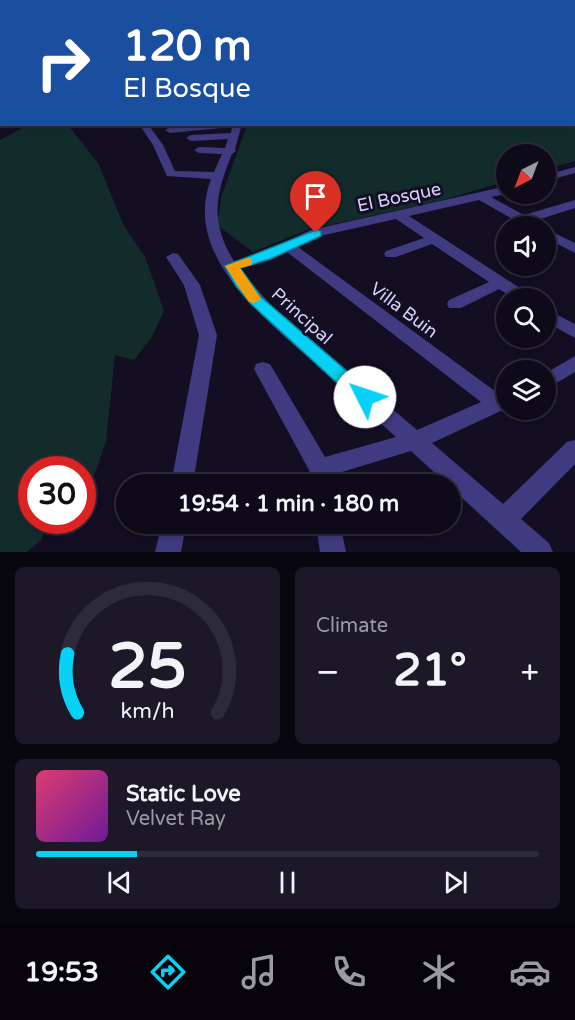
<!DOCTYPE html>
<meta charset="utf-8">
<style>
:root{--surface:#0e0a1a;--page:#1c1827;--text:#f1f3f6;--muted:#9b9aa2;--line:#2e2b39;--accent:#07d1f4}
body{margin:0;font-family:"Varela Round",sans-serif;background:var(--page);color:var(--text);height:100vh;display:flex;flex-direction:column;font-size:22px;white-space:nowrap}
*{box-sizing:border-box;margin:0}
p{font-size:20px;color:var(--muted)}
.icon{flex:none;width:33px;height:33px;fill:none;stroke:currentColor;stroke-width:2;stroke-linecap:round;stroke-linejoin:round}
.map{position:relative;height:552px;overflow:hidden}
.sheet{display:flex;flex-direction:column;gap:15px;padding:15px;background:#08060e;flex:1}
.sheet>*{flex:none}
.banner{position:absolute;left:0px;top:0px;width:576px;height:126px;box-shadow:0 3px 9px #0003,0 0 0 2px var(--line);background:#1a4fa0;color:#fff;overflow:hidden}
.needle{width:39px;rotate:222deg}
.buttons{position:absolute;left:496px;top:144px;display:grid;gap:12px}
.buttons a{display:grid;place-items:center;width:60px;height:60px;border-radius:50%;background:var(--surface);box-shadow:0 3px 9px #0003,0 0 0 2px var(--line);font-size:30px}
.speed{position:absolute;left:18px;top:456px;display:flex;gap:12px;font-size:30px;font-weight:700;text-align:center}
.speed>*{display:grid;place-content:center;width:78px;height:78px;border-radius:50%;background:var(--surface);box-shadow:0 3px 9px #0003,0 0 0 2px var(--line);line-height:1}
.speed .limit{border:9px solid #d22;background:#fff;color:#111}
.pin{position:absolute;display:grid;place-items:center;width:51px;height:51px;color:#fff;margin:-62px -26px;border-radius:50% 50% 50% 0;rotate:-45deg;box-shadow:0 0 6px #0007}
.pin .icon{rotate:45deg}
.me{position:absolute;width:66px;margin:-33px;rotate:311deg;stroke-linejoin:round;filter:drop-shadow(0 0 4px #0008)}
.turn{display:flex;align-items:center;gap:21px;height:126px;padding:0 24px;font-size:27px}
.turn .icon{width:78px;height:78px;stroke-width:2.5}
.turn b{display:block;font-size:42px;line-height:51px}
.big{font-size:45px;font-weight:800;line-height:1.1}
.sheet .tile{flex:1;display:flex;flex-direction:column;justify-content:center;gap:9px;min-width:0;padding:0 21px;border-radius:9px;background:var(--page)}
.sheet .dial{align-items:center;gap:0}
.dial svg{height:156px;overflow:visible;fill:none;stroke:var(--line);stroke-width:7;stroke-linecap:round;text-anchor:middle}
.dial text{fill:var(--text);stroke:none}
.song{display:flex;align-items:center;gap:18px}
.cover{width:72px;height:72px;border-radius:9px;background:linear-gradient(135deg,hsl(340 70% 55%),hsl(280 70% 35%))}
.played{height:6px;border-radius:3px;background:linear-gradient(90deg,var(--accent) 20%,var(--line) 20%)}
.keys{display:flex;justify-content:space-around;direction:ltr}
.heat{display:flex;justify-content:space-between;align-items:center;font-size:33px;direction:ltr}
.sheet .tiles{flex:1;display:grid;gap:15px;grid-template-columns:1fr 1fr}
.tile:last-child{grid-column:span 2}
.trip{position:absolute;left:116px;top:474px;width:345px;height:60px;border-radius:30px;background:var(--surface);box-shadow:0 3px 9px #0003,0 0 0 2px var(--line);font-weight:800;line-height:60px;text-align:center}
.dock{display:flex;height:96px;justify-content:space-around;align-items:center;background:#06040a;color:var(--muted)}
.dock .icon{width:42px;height:42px}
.dock .active{color:var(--accent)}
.dock b{font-size:27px;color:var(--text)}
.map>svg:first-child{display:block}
.green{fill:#122c2c}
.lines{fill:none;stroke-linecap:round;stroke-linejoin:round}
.minor{fill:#403b80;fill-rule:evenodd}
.route{fill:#07d1f4;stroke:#05889f;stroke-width:1.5}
.slow{fill:#f59e0b}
.labels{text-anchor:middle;stroke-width:6;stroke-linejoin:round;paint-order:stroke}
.street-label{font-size:18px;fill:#d8d1fe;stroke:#130e22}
</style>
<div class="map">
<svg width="575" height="552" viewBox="0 0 575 552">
<rect width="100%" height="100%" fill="#130e22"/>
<!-- green -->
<path class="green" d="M575,84V161L546,169V154H507V181L443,200L307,230L253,252L217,225L222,195L247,125L574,124Z
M28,125H68L98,163L124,226L145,257L164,311L152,337L134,360L115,355L106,441L91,485L83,492L82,470H32V520L49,521L41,540L27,552H0V140Z"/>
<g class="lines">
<!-- minor -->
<path class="minor" d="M2,114V121L0,122V115Z
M139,124H148L163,145L175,171L214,172L222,154L199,153L194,150L199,147L225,148L228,139L191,141L186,138L191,135L231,133L232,127L170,133L165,130C179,120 224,124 242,124L235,149L236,151L232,154C216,193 209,221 234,261L260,254L311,230L507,186V194L491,197L524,215L575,200V208L534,221L540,226H525L479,200L409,216L529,294L531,298H513L499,289L461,308H449L447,304L449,300L489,282L432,244L396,257H386L384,254L386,251L424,238L396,219L320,236L298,247L499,394L507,391V408L432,443L503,504L567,442L575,440V464L521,519L549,543L553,552H521L411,451L332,475L333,484H311L309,470L254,369L256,364L263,362L270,364L325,457L396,437C367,411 339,386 311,360C262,316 182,254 211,179L167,176L153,145ZM287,252L481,402L417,430L271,305L239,269L270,260Z
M575,167V173L546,181V175Z
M546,229L575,243V253L546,238Z
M173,253L178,254L200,285L217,335L193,484H171L199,335L184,285L166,257Z
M546,309L575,324V338L546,322Z
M575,356V372L546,389V373Z
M162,524H186L181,552H155Z
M316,524H340L346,552H320Z"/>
</g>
<!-- sky -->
<linearGradient id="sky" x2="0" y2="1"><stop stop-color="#0a0813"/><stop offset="0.42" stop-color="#33364f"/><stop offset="1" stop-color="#33364f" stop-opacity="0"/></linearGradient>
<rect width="575" height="134" fill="url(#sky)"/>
<!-- route -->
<path class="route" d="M316,230L321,231V236L270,259L240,268L261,297L371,392L374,397L371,402H358L251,304L236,286L225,266Z"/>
<!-- slow -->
<path class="slow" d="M247,258L252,259V265L240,268L261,299L254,303L249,302L225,266Z"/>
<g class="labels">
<!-- street labels -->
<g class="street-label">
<text transform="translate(399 197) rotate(-12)" y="6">El Bosque</text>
<text transform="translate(404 310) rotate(37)" y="6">Villa Buin</text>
<text transform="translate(302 316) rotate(42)" y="6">Principal</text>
</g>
</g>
</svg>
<div class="buttons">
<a><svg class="needle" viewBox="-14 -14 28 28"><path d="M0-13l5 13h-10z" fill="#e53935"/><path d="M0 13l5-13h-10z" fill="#9b9aa2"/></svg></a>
<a><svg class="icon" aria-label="sound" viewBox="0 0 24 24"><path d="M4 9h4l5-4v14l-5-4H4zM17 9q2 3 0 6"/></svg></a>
<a><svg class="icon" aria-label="search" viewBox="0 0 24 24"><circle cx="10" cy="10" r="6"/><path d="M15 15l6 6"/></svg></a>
<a><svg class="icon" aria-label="layers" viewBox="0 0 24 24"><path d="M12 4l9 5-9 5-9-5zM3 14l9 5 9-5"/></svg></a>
</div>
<div class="speed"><div class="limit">30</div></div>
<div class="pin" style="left:316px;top:233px;background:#d93025"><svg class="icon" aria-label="arrive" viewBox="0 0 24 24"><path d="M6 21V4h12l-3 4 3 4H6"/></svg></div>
<svg class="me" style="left:365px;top:397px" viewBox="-20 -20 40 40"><circle r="19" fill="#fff"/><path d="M0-13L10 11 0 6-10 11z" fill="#07d1f4"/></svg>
<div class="trip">19:54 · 1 min · 180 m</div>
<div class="banner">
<div class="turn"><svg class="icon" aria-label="right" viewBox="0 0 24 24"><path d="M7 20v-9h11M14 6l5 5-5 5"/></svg><div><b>120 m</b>El Bosque</div></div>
</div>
</div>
<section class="sheet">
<div class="tiles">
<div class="tile dial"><svg viewBox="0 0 100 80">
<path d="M14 69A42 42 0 1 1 86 69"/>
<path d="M14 69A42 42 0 0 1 9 39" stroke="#07d1f4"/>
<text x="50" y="56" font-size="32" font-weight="700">25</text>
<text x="50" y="72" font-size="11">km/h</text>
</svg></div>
<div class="tile"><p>Climate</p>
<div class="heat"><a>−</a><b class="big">21°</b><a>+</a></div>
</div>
<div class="tile">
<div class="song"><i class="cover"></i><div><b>Static Love</b><p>Velvet Ray</p></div></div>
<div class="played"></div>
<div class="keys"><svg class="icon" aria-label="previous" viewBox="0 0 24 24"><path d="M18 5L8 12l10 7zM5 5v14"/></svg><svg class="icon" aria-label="pause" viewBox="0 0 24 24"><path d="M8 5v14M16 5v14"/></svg><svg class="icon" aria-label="next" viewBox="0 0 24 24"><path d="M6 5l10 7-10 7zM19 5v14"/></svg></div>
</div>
</div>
</section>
<nav class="dock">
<b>19:53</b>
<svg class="icon active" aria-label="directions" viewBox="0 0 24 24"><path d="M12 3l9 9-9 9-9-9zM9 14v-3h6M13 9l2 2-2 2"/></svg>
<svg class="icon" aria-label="music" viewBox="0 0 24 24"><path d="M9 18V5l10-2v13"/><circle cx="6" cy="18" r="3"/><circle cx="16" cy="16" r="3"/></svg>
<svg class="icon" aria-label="phone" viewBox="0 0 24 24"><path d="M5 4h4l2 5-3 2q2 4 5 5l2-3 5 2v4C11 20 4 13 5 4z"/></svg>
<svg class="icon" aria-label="climate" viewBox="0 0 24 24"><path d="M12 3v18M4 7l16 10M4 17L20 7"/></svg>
<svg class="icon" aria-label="car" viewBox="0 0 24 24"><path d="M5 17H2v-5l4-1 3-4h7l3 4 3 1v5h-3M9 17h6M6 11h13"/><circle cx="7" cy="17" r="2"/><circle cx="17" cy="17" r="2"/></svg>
</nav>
